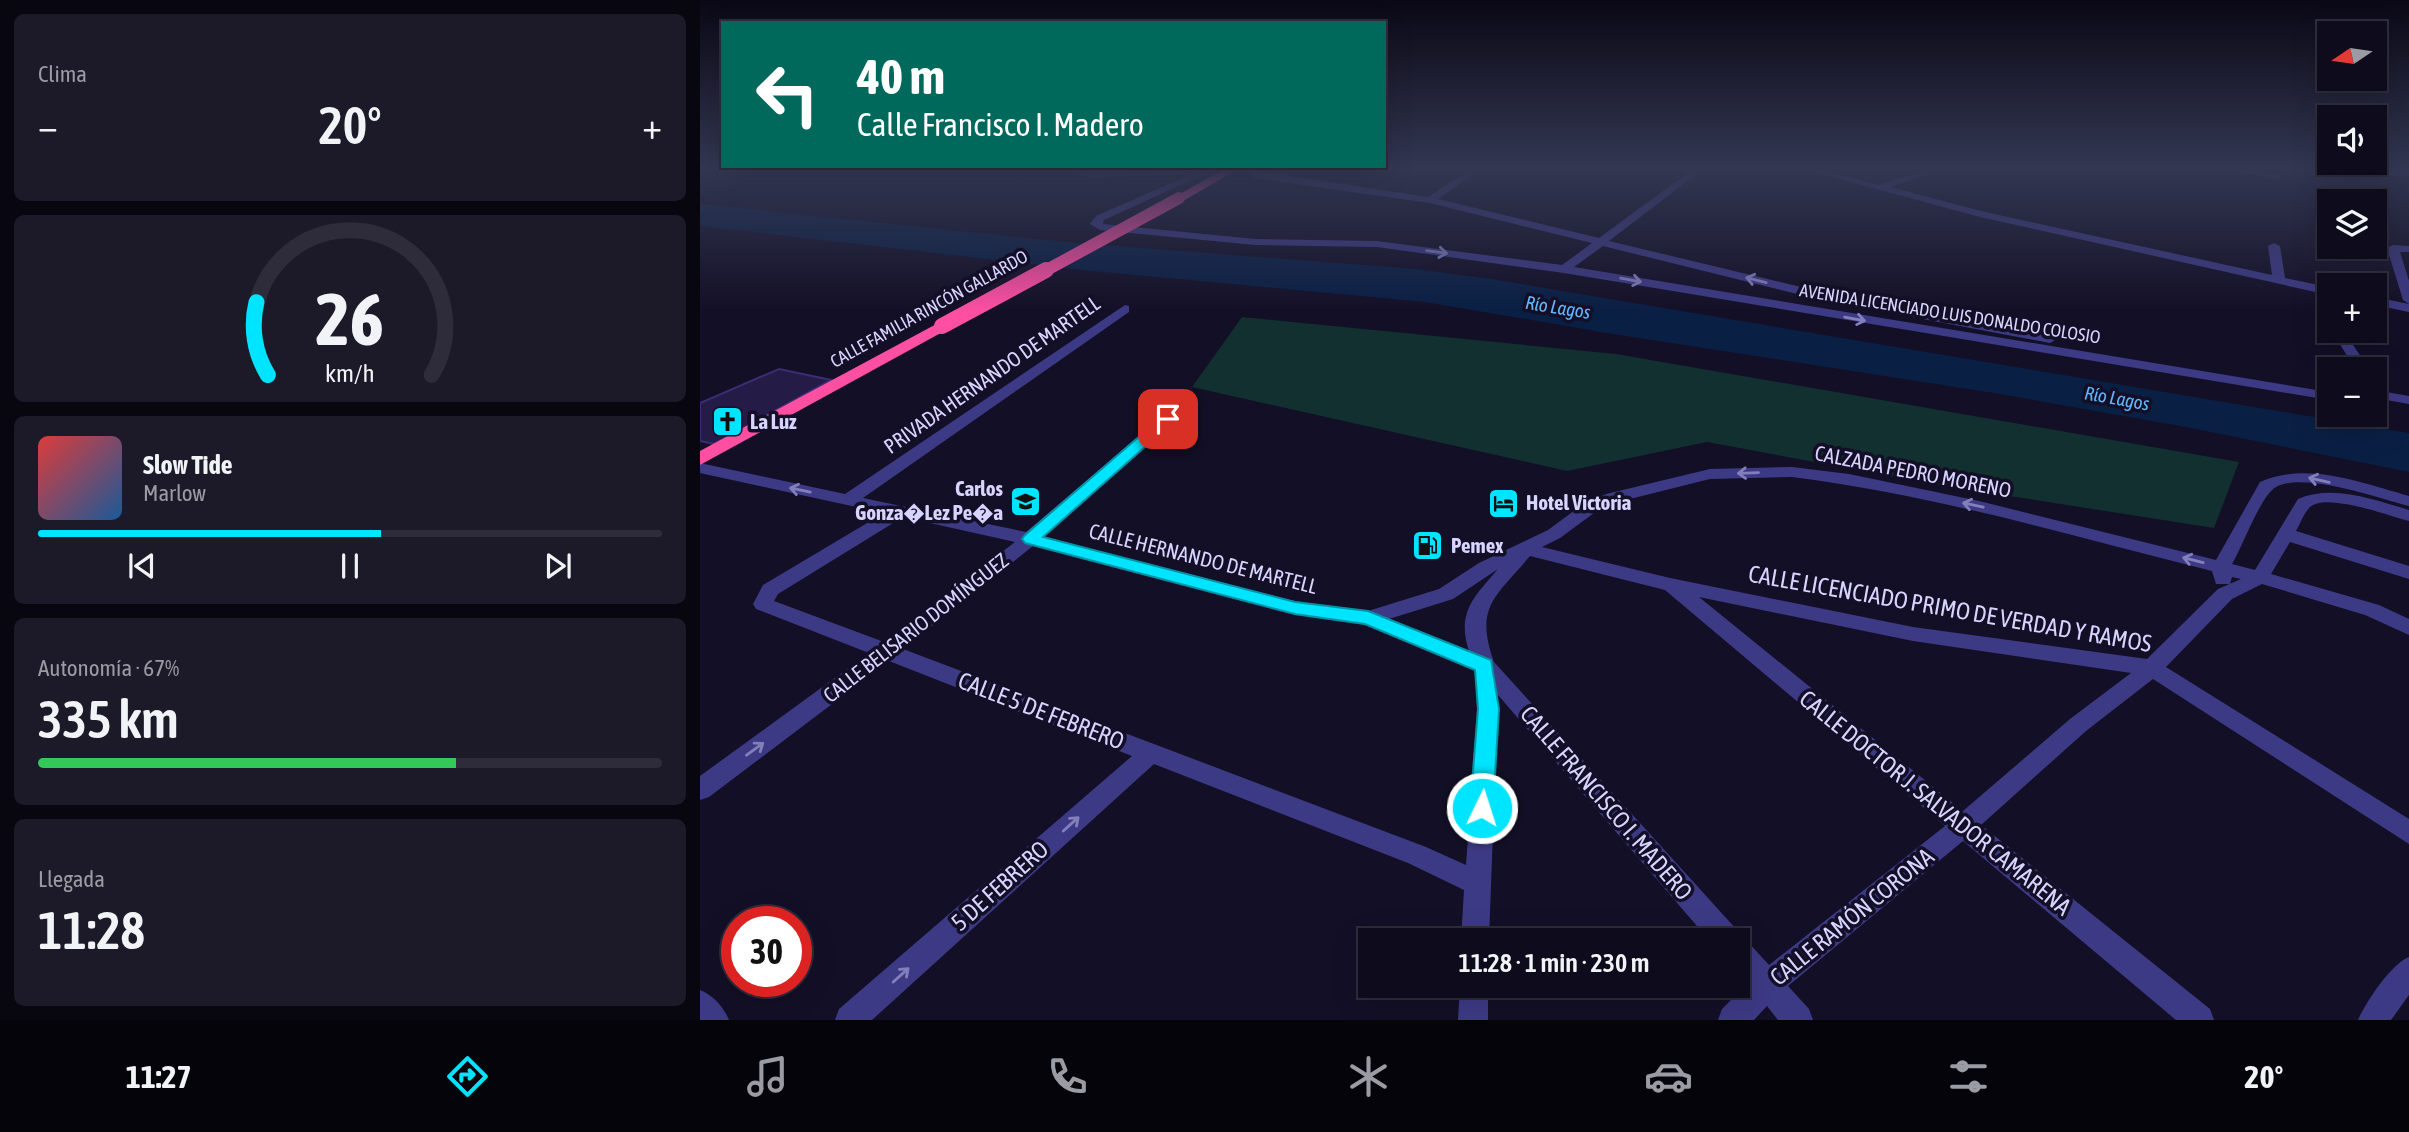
<!DOCTYPE html>
<html lang="es">
<meta charset="utf-8">
<style>
:root{--surface:#0e0b1c;--page:#1c1929;--text:#f1f3f6;--muted:#9b9ba3;--line:#2e2b3b;--accent:#00e5ff}
body{margin:0;font-family:"Asap Condensed",sans-serif;background:var(--page);color:var(--text);height:100vh;display:flex;flex-direction:column;font-size:26px;white-space:nowrap}
*{box-sizing:border-box;margin:0}
p{font-size:23px;color:var(--muted)}
.icon{flex:none;width:38px;height:38px;fill:none;stroke:currentColor;stroke-width:2;stroke-linecap:round;stroke-linejoin:round}
.map{position:relative;flex:1;overflow:hidden}
.drawer{display:flex;flex-direction:column;gap:14px;padding:14px;background:#08060f;width:700px}
.drawer>*{flex:none}
.hud{position:absolute;left:21px;top:21px;width:665px;height:147px;border-radius:0px;box-shadow:0 7px 28px #0002,0 0 0 2px var(--line);background:#00695c;color:#fff;overflow:hidden}
.needle{width:46px;rotate:257deg}
.buttons{position:absolute;left:1617px;top:21px;display:grid;gap:14px}
.buttons a{display:grid;place-items:center;width:70px;height:70px;border-radius:0px;background:var(--surface);box-shadow:0 7px 28px #0002,0 0 0 2px var(--line);font-size:35px}
.speed{position:absolute;left:21px;top:906px;display:flex;gap:14px;font-size:35px;font-weight:700;text-align:center}
.speed>*{display:grid;place-content:center;width:91px;height:91px;border-radius:50%;background:var(--surface);box-shadow:0 7px 28px #0002,0 0 0 2px var(--line);line-height:1}
.speed .limit{border:10px solid #d22;background:#fff;color:#111}
.pin{position:absolute;display:grid;place-items:center;width:60px;height:60px;color:#fff;margin:-30px;border-radius:14px;box-shadow:0 4px 10px #0006}
.me{position:absolute;width:77px;margin:-38px;rotate:4deg;stroke-linejoin:round;filter:drop-shadow(0 0 5px #0008)}
.turn{display:flex;align-items:center;gap:24px;height:147px;padding:0 21px;font-size:32px}
.turn .icon{width:91px;height:91px;stroke-width:2.5}
.turn b{display:block;font-size:49px;line-height:60px}
.big{font-size:52px;font-weight:600;line-height:1.1}
.drawer .widget{flex:1;display:flex;flex-direction:column;justify-content:center;gap:10px;min-width:0;padding:0 24px;border-radius:10px;background:var(--page)}
.drawer .dial{align-items:center;gap:0}
.dial svg{height:182px;overflow:visible;fill:none;stroke:var(--line);stroke-width:7;stroke-linecap:round;text-anchor:middle}
.dial text{fill:var(--text);stroke:none}
.song{display:flex;align-items:center;gap:21px}
.cover{width:84px;height:84px;border-radius:10px;background:linear-gradient(135deg,hsl(0 70% 55%),hsl(210 70% 35%))}
.played{height:7px;border-radius:4px;background:linear-gradient(90deg,var(--accent) 55%,var(--line) 55%)}
.keys{display:flex;justify-content:space-around;direction:ltr}
.heat{display:flex;justify-content:space-between;align-items:center;font-size:38px;direction:ltr}
.charge{height:10px;border-radius:5px;background:linear-gradient(90deg,#34c759 67%,var(--line) 0)}
.trip{position:absolute;left:658px;top:928px;width:392px;height:70px;border-radius:0px;background:var(--surface);box-shadow:0 7px 28px #0002,0 0 0 2px var(--line);font-weight:600;line-height:70px;text-align:center}
.dock{display:flex;height:112px;justify-content:space-around;align-items:center;background:#06040b;color:var(--muted)}
.dock .icon{width:49px;height:49px}
.dock .on{color:var(--accent)}
.dock b{font-size:32px;color:var(--text)}
main{display:flex;flex:1;min-height:0}
.map>svg:first-child{display:block}
.green{fill:#12302f}
.water{fill:#0a1f44}
.building{fill:#241b47;stroke:#3b2d73;stroke-width:2}
.lines{fill:none;stroke-linecap:round;stroke-linejoin:round}
.minor{fill:#3d3a85;fill-rule:evenodd}
.highway{fill:#ff4fa3;fill-rule:evenodd}
.highway-bridge-far1{stroke:#ff4fa3;stroke-width:12}
.highway-bridge{stroke:#ff4fa3;stroke-width:16}
.oneway{stroke:#837fbc}
.route{fill:#00e5ff;stroke:#0095a6;stroke-width:2}
.labels{text-anchor:middle;stroke-width:7;stroke-linejoin:round;paint-order:stroke}
.far-street-label{font-size:18px;fill:#d9d4ff;stroke:#130f26}
.far-water-label{font-size:19px;font-style:italic;fill:#62b6ff;stroke:#130f26}
.street-label{font-size:21px;fill:#d9d4ff;stroke:#130f26}
.poi-label{font-size:21px;font-weight:bold;fill:#d9d4ff;stroke:#130f26;text-anchor:start}
.near-street-label{font-size:24px;fill:#d9d4ff;stroke:#130f26}
</style>
<main>
<section class="drawer">
<div class="widget"><p>Clima</p>
<div class="heat"><a>−</a><b class="big">20°</b><a>+</a></div>
</div>
<div class="widget dial"><svg viewBox="0 0 100 80">
<path d="M14 69A42 42 0 1 1 86 69"/>
<path d="M14 69A42 42 0 0 1 9 37" stroke="#00e5ff"/>
<text x="50" y="56" font-size="32" font-weight="700">26</text>
<text x="50" y="72" font-size="11">km/h</text>
</svg></div>
<div class="widget">
<div class="song"><i class="cover"></i><div><b>Slow Tide</b><p>Marlow</p></div></div>
<div class="played"></div>
<div class="keys"><svg class="icon" aria-label="previous" viewBox="0 0 24 24"><path d="M18 5L8 12l10 7zM5 5v14"/></svg><svg class="icon" aria-label="pause" viewBox="0 0 24 24"><path d="M8 5v14M16 5v14"/></svg><svg class="icon" aria-label="next" viewBox="0 0 24 24"><path d="M6 5l10 7-10 7zM19 5v14"/></svg></div>
</div>
<div class="widget"><p>Autonomía · 67%</p><b class="big">335 km</b><div class="charge"></div></div>
<div class="widget"><p>Llegada</p><b class="big">11:28</b></div>
</section>
<div class="map">
<svg width="1709" height="1020" viewBox="0 0 1709 1020">
<rect width="100%" height="100%" fill="#130f26"/>
<!-- green -->
<path class="green" d="M542,317L916,354L1539,462L1514,528L1239,485L1007,442L867,471L492,387Z"/>
<!-- water -->
<path class="water" d="M0,204L377,243L717,269L791,279L1709,433V472L1491,428L1294,393L913,334L725,302L383,270L0,226Z"/>
<!-- building -->
<path class="building" d="M79,369L131,380L14,444L0,441V403Z"/>
<g class="lines">
<!-- minor -->
<path class="minor" d="M355,169H515L404,220L403,224L555,239L677,241L862,265L892,243L730,203L555,178L544,169L728,197L770,169H781L738,199L899,238L993,169H1003L909,241L1122,292L1350,335L1357,339L1350,343L1122,300L903,246L874,267L1629,392V400L864,273L677,247L555,245L400,230L390,224L396,216L492,174L391,177Z
M1103,169H1119L1179,185L1227,169H1242L1190,187L1281,211L1572,275L1568,246L1574,243L1580,246L1585,278L1629,287V295L1280,217Z
M1520,169H1548L1583,176L1578,179Z
M1645,169L1709,171V177L1649,172Z
M1693,245L1709,246V252H1700L1709,281V304L1703,300L1687,248Z
M1675,297L1709,304V312L1675,305Z
M425,305L429,306V312L163,498L326,532L483,399H493L495,402L493,405L344,537L595,601L668,611L739,589L779,563L848,530L882,505L906,494L1010,469L1092,467L1149,474L1279,501L1516,560L1560,482C1607,461 1662,483 1709,496V506C1681,499 1593,467 1571,491C1557,506 1543,545 1532,564L1555,570L1598,499C1634,484 1673,500 1709,510V521C1689,516 1626,492 1610,507C1604,513 1600,524 1596,531L1709,566V579L1590,542L1571,574L1679,605L1709,619V635L1665,615L1562,584L1532,599L1466,667L1709,819V844L1453,679L1386,731L1281,825L1510,1009L1514,1020H1476L1263,841L1088,986L1109,1009L1113,1020H1078L1067,1006L1054,1020H1018L1022,1009L1047,984L1038,973V940H1009L798,695L789,940H761L764,890L708,863L454,764L172,1020H135L139,1009L432,756L189,661L9,797L0,800V776L169,653L56,609L53,604L63,585L184,513L0,473V463L145,494ZM1092,477C1235,495 1373,536 1512,571L1516,584H1530L1532,577L1541,579L1518,589L1447,659L1213,627L970,578L842,547L860,538L894,513L918,502L1010,479ZM203,517L315,542L184,642L74,601L78,594ZM333,546L595,615L665,625L775,670L777,709L766,865L726,847L203,649ZM830,556L965,590L1245,826L1069,965L1048,942L1041,939L1037,930L794,662C774,606 796,597 830,556ZM798,569C775,596 756,612 769,651L689,619L753,599ZM999,597L1213,641L1431,673L1370,719L1263,811Z
M1632,331H1644L1669,369H1655Z
M1675,390L1709,396V404L1675,398Z
M1709,957V995L1691,1020H1658C1666,1002 1691,964 1709,957Z
M760,985H788V1020H758Z
M0,990C14,996 23,1006 29,1020H0Z"/>
<!-- highway -->
<path class="highway" d="M524,169H538L483,201L473,198Z
M242,321L250,326L248,329L0,465V451Z"/>
<!-- highway-bridge-far1 -->
<path class="highway-bridge-far1" d="M343,272L479,198"/>
<!-- highway-bridge -->
<path class="highway-bridge" d="M242,326L346,270"/>
</g>
<!-- one-way arrows -->
<defs><path id="oneway-shaft" d="M-6 0H5M1.5-3L5.5 0L1.5 3" fill="none" stroke-width="1.6" stroke-linecap="round" stroke-linejoin="round" transform="scale(1.75)"/></defs>
<g class="oneway">
<use href="#oneway-shaft" transform="translate(737 252) rotate(8)"/>
<use href="#oneway-shaft" transform="translate(931 280) rotate(10)"/>
<use href="#oneway-shaft" transform="translate(1056 280) rotate(-166)"/>
<use href="#oneway-shaft" transform="translate(1155 319) rotate(10)"/>
<use href="#oneway-shaft" transform="translate(1048 473) rotate(178)"/>
<use href="#oneway-shaft" transform="translate(1619 480) rotate(-167)"/>
<use href="#oneway-shaft" transform="translate(100 490) rotate(-168)"/>
<use href="#oneway-shaft" transform="translate(1273 505) rotate(-168)"/>
<use href="#oneway-shaft" transform="translate(1493 560) rotate(-166)"/>
<use href="#oneway-shaft" transform="translate(55 749) rotate(-36)"/>
<use href="#oneway-shaft" transform="translate(371 824) rotate(-42)"/>
<use href="#oneway-shaft" transform="translate(201 975) rotate(-42)"/>
</g>
<!-- sky -->
<linearGradient id="sky" x2="0" y2="1"><stop stop-color="#0a0815"/><stop offset="0.54" stop-color="#333752"/><stop offset="1" stop-color="#333752" stop-opacity="0"/></linearGradient>
<rect width="1709" height="312" fill="url(#sky)"/>
<!-- route -->
<path class="route" d="M468,415L473,416V422L343,537L595,602L668,611L791,660L799,709L793,808L790,815L782,818L774,815L770,808L778,709L775,670L665,624L595,614L325,543L322,539L325,535L463,416Z"/>
<!-- icons -->
<defs>
<symbol id="church-square" viewBox="-11 -11 22 22"><rect x="-9" y="-9" width="18" height="18" rx="4" fill="#00e5ff" stroke="#130f26"/><path d="M-1.2-6h2.4v3.5h3.3v2.4h-3.3V6h-2.4V-.1h-3.3v-2.4h3.3Z" fill="#111"/></symbol>
<symbol id="school-square" viewBox="-11 -11 22 22"><rect x="-9" y="-9" width="18" height="18" rx="4" fill="#00e5ff" stroke="#130f26"/><path d="M0-5L7-2L0 1L-7-2ZM-4 1L0 2.5L4 1V4Q0 6-4 4Z" fill="#111"/></symbol>
<symbol id="hotel-square" viewBox="-11 -11 22 22"><rect x="-9" y="-9" width="18" height="18" rx="4" fill="#00e5ff" stroke="#130f26"/><path d="M-6-4.5h1.5V1H6V5H4.5V3h-9V5H-6ZM-4 0a1.8 1.8 0 1 1 3.6 0ZM.5 0V-2.5h3Q6-2.5 6 0Z" fill="#111"/></symbol>
<symbol id="fuel-square" viewBox="-11 -11 22 22"><rect x="-9" y="-9" width="18" height="18" rx="4" fill="#00e5ff" stroke="#130f26"/><path d="M-5.5-6h7V0h2V4h1.3V-2.5L3-4.5l.8-.8L6-3V5H2.5V1h-1V6h-7ZM-4.2-4.7v3.2H.2V-4.7Z" fill="#111"/></symbol>
</defs>
<g fill-rule="evenodd">
<use href="#church-square" x="10" y="404" width="35" height="35"/>
<use href="#school-square" x="308" y="484" width="35" height="35"/>
<use href="#hotel-square" x="786" y="486" width="35" height="35"/>
<use href="#fuel-square" x="710" y="528" width="35" height="35"/>
</g>
<g class="labels">
<!-- far-street labels -->
<g class="far-street-label">
<text transform="translate(229 309) rotate(-29)" y="6">CALLE FAMILIA RINCÓN GALLARDO</text>
<text transform="translate(1250 314) rotate(9)" y="6">AVENIDA LICENCIADO LUIS DONALDO COLOSIO</text>
</g>
<!-- far-water labels -->
<g class="far-water-label">
<text transform="translate(858 307) rotate(9)" y="7">Río Lagos</text>
<text transform="translate(1417 398) rotate(10)" y="7">Río Lagos</text>
</g>
<!-- street labels -->
<g class="street-label">
<text transform="translate(292 375) rotate(-35)" y="7">PRIVADA HERNANDO DE MARTELL</text>
<text transform="translate(1213 472) rotate(11)" y="7">CALZADA PEDRO MORENO</text>
<text transform="translate(503 559) rotate(14)" y="7">CALLE HERNANDO DE MARTELL</text>
<text transform="translate(216 628) rotate(-38)" y="7">CALLE BELISARIO DOMÍNGUEZ</text>
</g>
<!-- poi labels -->
<g class="poi-label">
<text x="50" y="429">La Luz</text>
<text x="303" y="496" text-anchor="end">Carlos<tspan x="303" dy="24">Gonza�Lez Pe�a</tspan></text>
<text x="826" y="510">Hotel Victoria</text>
<text x="751" y="553">Pemex</text>
</g>
<!-- near-street labels -->
<g class="near-street-label">
<text transform="translate(1250 609) rotate(10)" y="8">CALLE LICENCIADO PRIMO DE VERDAD Y RAMOS</text>
<text transform="translate(341 711) rotate(21)" y="8">CALLE 5 DE FEBRERO</text>
<text transform="translate(906 803) rotate(49)" y="8">CALLE FRANCISCO I. MADERO</text>
<text transform="translate(1235 803) rotate(39)" y="8">CALLE DOCTOR J. SALVADOR CAMARENA</text>
<text transform="translate(300 886) rotate(-42)" y="8">5 DE FEBRERO</text>
<text transform="translate(1152 917) rotate(-39)" y="8">CALLE RAMÓN CORONA</text>
</g>
</g>
</svg>
<div class="buttons">
<a><svg class="needle" viewBox="-14 -14 28 28"><path d="M0-13l5 13h-10z" fill="#e53935"/><path d="M0 13l5-13h-10z" fill="#9b9ba3"/></svg></a>
<a><svg class="icon" aria-label="sound" viewBox="0 0 24 24"><path d="M4 9h4l5-4v14l-5-4H4zM17 9q2 3 0 6"/></svg></a>
<a><svg class="icon" aria-label="layers" viewBox="0 0 24 24"><path d="M12 4l9 5-9 5-9-5zM3 14l9 5 9-5"/></svg></a>
<a>+</a>
<a>−</a>
</div>
<div class="speed"><div class="limit">30</div></div>
<div class="pin" style="left:468px;top:419px;background:#d93025"><svg class="icon" aria-label="arrive" viewBox="0 0 24 24"><path d="M6 21V4h12l-3 4 3 4H6"/></svg></div>
<svg class="me" style="left:782px;top:808px" viewBox="-20 -20 40 40"><circle r="17" fill="#00e5ff" stroke="#fff" stroke-width="3"/><path d="M0-11L8 9 0 5-8 9z" fill="#fff"/></svg>
<div class="trip">11:28 · 1 min · 230 m</div>
<div class="hud">
<div class="turn"><svg class="icon" aria-label="left" viewBox="0 0 24 24"><path d="M17 20v-9H6M10 6l-5 5 5 5"/></svg><div><b>40 m</b>Calle Francisco I. Madero</div></div>
</div>
</div>
</main>
<nav class="dock">
<b>11:27</b>
<svg class="icon on" aria-label="directions" viewBox="0 0 24 24"><path d="M12 3l9 9-9 9-9-9zM9 14v-3h6M13 9l2 2-2 2"/></svg>
<svg class="icon" aria-label="music" viewBox="0 0 24 24"><path d="M9 18V5l10-2v13"/><circle cx="6" cy="18" r="3"/><circle cx="16" cy="16" r="3"/></svg>
<svg class="icon" aria-label="phone" viewBox="0 0 24 24"><path d="M5 4h4l2 5-3 2q2 4 5 5l2-3 5 2v4C11 20 4 13 5 4z"/></svg>
<svg class="icon" aria-label="climate" viewBox="0 0 24 24"><path d="M12 3v18M4 7l16 10M4 17L20 7"/></svg>
<svg class="icon" aria-label="car" viewBox="0 0 24 24"><path d="M5 17H2v-5l4-1 3-4h7l3 4 3 1v5h-3M9 17h6M6 11h13"/><circle cx="7" cy="17" r="2"/><circle cx="17" cy="17" r="2"/></svg>
<svg class="icon" aria-label="filters" viewBox="0 0 24 24"><path d="M4 7h16M4 17h16"/><circle cx="9" cy="7" r="2"/><circle cx="15" cy="17" r="2"/></svg>
<b>20°</b>
</nav>
